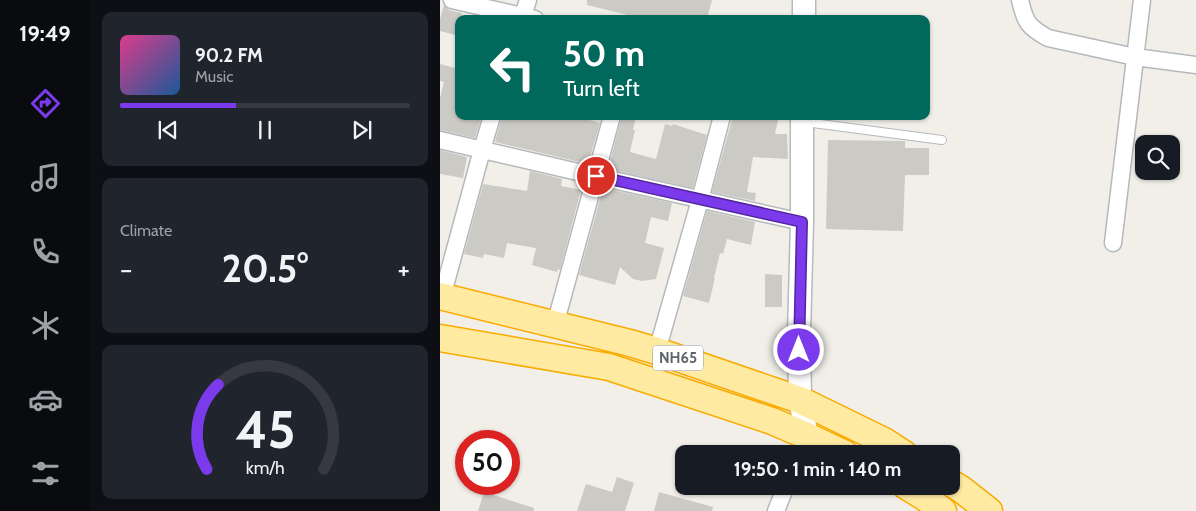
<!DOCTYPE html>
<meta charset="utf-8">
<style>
:root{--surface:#171b24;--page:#20242c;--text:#f1f3f6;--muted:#9ea1a6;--line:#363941;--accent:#7c3aed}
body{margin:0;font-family:Cabin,sans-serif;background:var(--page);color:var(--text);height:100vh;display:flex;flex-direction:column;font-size:19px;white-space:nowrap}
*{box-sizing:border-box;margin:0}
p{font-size:16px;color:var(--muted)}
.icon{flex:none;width:28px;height:28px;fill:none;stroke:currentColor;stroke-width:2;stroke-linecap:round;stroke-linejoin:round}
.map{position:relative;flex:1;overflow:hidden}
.sheet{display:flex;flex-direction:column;gap:12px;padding:12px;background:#0d0f14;width:350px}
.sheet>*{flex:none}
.top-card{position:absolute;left:15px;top:15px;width:475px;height:105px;border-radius:10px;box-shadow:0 1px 4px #0004;background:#00695c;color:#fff;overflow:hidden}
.buttons{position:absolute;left:695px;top:135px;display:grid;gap:10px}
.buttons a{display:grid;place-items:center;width:45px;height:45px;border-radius:10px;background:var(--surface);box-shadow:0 1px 4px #0004;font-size:25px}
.speed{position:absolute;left:15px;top:430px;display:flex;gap:10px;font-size:25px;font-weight:700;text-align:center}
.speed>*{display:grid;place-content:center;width:65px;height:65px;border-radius:50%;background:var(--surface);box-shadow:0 1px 4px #0004;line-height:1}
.speed .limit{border:8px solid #d22;background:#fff;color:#111}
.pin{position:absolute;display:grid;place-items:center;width:42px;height:42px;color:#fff;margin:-21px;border:2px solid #fff;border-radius:50%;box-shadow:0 1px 5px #0007}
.me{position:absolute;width:55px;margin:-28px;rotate:0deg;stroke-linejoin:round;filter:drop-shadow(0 0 4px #0008)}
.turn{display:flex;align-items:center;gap:18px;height:105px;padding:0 25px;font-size:22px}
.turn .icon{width:65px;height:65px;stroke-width:2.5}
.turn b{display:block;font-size:35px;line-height:42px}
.big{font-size:38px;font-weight:700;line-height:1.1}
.sheet .tile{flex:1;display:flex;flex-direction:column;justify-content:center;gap:8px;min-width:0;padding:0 18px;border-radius:10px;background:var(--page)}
.sheet .dial{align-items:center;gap:0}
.dial svg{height:130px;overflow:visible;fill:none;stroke:var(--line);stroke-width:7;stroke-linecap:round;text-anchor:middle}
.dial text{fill:var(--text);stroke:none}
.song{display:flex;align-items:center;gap:15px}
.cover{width:60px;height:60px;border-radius:8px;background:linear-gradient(135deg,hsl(330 70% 55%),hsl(210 70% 35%))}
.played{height:5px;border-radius:2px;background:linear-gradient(90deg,var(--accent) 40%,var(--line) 40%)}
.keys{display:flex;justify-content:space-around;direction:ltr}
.heat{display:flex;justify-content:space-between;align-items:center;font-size:28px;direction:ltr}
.trip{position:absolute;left:235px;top:445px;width:285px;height:50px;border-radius:10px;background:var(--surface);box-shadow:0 1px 4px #0004;font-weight:700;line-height:50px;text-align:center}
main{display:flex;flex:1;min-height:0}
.menu{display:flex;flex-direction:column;width:90px;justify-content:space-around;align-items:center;background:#090b0e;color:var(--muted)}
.menu .icon{width:35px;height:35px}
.menu .current{color:var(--accent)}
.menu b{font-size:22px;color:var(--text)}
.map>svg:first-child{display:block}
.building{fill:#cccac5}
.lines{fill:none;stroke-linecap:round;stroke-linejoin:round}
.service-casing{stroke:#b5b8bc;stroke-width:10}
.minor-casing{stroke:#b5b8bc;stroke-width:19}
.secondary-casing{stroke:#b6babf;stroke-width:25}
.trunk-casing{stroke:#f9ab00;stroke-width:29}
.service{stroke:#fff;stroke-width:8}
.minor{stroke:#fff;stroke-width:16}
.secondary{stroke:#fff;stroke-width:22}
.trunk{stroke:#feeaa1;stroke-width:26}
.route-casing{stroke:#51269a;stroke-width:12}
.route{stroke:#7c3aed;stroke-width:9}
.labels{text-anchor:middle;stroke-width:4;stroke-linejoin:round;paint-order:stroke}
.shield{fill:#fff;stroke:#8f9295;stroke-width:1}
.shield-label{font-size:15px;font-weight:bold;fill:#5f6368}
</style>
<main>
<nav class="menu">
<b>19:49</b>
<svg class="icon current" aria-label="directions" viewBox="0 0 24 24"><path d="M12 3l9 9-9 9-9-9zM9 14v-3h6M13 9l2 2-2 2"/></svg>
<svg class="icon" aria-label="music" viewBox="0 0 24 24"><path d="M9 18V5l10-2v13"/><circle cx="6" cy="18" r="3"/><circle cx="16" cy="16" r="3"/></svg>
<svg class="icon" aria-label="phone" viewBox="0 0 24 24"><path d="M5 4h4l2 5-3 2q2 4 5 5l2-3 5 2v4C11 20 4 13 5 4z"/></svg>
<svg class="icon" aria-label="climate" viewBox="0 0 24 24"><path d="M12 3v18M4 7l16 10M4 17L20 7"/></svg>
<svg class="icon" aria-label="car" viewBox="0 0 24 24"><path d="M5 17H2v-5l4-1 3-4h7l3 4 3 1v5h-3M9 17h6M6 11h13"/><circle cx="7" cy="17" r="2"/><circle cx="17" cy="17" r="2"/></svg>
<svg class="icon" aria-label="filters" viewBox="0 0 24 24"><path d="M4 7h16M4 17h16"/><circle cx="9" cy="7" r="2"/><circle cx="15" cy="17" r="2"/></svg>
</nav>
<section class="sheet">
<div class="tile">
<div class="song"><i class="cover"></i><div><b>90.2 FM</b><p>Music</p></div></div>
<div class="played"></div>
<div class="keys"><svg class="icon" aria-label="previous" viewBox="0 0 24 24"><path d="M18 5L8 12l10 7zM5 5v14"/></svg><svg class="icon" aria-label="pause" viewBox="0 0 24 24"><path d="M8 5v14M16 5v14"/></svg><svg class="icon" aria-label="next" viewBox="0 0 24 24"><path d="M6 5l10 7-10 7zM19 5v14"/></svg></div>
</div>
<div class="tile"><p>Climate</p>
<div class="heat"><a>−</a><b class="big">20.5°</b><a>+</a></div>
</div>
<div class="tile dial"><svg viewBox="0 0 100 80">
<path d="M14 69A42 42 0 1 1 86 69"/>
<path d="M14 69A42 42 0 0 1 21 17" stroke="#7c3aed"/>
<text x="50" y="56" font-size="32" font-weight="700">45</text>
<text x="50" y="72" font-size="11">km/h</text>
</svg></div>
</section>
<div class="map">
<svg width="756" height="511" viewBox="0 0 756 511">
<rect width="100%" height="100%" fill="#f1efe8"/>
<!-- building -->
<path class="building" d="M147,0H272L267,19H204L147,5Z
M4,5L9,10L22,13L20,19H19V36L0,31V19Z
M0,64L19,69V116H42L35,138L0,130V98L4,82L0,81Z
M62,116L111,117V116H135L160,123L148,164L55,142Z
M182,116H196L193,130H195L190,152L216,159L225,124L232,126L233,124L267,135L253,188L168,169Z
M293,116H339L335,134H347L348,159L313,157L307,192L316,193L315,201L272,192Z
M388,140L465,141V148H489V175H465L463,231L386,229Z
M0,150L27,157L23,178L0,174Z
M90,171L122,179L121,186L141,190L120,270L118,269L117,272L92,265L96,248L67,243L64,258L44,254L43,258L24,254L43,184L87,191Z
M163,188L232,203L228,221L211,217L205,243L224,248L216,279L202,281L193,279L180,267L175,285L139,275Z
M267,211L315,222L311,245L287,239L283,254L280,253L274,278H275L269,303L243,296Z
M325,274L342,275V307H325Z
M177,477L194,483L185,511H137L146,484L172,492Z
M44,492L94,508V511H38Z
M219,492L273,507L272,511H214Z"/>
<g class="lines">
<defs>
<path id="service" d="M365,122L502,140"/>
<path id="minor" d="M12,0L95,19
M580,0C585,22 588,27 608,38L695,57L756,65
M82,19L88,0
M0,140L155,176L362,222
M673,243L702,0
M2,297L42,150L52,116
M115,325L172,116
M217,351L260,200L282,116
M360,454L367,436
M336,511L346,486"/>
<path id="secondary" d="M364,19V0
M362,116V222L359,334L360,400L367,436"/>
<path id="trunk" d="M0,296L190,343L217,351L360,400L444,441L464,454
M0,338L169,367L332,421L367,436L405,454
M511,483L521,489L549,511
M466,486L484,497L503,511"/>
</defs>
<!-- service casing -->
<use href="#service" class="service-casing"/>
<!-- minor casing -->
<use href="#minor" class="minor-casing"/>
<!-- secondary casing -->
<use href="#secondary" class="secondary-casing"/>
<!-- trunk casing -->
<use href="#trunk" class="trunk-casing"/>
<!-- service -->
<use href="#service" class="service"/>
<!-- minor -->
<use href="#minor" class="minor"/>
<!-- secondary -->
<use href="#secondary" class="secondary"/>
<!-- trunk -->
<use href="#trunk" class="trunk"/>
</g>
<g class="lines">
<defs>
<path id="route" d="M156,176L362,222L359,350"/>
</defs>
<!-- route casing -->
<use href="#route" class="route-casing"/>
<!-- route -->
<use href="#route" class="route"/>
</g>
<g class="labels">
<!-- shield labels -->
<rect class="shield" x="213" y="345.5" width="50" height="25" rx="4"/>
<g class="shield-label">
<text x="238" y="363">NH65</text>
</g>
</g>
</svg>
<div class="buttons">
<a><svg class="icon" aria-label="search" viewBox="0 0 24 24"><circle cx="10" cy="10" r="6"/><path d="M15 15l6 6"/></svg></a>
</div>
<div class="speed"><div class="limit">50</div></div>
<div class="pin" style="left:156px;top:176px;background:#d93025"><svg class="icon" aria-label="arrive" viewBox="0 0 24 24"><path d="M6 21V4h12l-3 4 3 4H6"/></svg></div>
<svg class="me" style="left:359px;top:350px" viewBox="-20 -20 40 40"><circle r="17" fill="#7c3aed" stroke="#fff" stroke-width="3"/><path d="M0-11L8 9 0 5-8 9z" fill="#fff"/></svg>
<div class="trip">19:50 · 1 min · 140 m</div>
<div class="top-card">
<div class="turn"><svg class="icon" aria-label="left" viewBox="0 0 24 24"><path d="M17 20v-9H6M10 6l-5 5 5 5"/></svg><div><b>50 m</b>Turn left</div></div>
</div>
</div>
</main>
